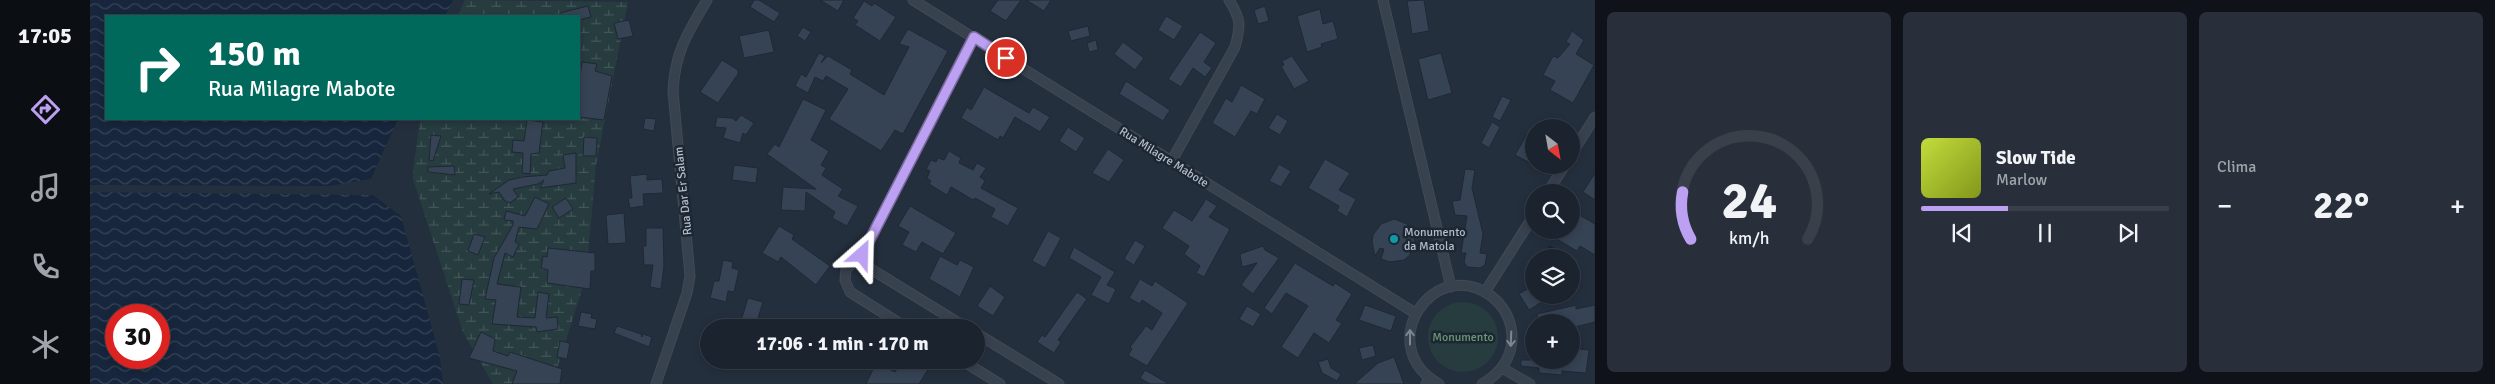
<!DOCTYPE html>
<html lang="pt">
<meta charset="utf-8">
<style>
:root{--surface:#1b232e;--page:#282f3a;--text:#f1f3f6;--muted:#a0a4aa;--line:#39404a;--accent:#bca0f2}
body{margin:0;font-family:Signika,sans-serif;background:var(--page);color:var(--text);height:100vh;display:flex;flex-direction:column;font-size:19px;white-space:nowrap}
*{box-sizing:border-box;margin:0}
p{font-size:16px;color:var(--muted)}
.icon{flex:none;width:28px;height:28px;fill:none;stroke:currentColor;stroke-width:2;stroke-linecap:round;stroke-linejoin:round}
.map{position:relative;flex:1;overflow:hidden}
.panel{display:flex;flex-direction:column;gap:12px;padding:12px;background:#0f1319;width:900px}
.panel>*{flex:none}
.hud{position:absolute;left:15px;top:15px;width:475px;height:105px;border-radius:0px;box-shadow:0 2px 8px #0003,0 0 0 1px var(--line);background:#00695c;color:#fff;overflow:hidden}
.needle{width:32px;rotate:149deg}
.controls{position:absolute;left:1435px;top:119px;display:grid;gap:10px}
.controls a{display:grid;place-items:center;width:55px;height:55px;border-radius:50%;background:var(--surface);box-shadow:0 2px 8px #0003,0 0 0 1px var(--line);font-size:25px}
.speed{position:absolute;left:15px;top:304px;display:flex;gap:10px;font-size:25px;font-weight:700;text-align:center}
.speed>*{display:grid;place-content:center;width:65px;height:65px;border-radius:50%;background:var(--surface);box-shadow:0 2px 8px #0003,0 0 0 1px var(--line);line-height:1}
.speed .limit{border:8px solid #d22;background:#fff;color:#111}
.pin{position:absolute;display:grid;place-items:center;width:42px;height:42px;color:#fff;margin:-21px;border:2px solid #fff;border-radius:50%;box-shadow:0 1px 5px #0007}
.me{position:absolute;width:55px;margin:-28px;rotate:25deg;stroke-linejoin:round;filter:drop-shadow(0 0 4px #0008)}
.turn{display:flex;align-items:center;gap:18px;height:105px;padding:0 20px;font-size:22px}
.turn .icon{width:65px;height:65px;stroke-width:2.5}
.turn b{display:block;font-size:35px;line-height:42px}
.big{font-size:38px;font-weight:700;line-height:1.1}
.panel .card{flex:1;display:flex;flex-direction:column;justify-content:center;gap:8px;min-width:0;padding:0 18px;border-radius:8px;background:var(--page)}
.panel .dial{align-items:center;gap:0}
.dial svg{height:130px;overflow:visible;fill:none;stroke:var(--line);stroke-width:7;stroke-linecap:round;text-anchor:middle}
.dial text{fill:var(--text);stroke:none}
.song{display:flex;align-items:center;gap:15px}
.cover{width:60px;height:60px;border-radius:8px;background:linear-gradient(135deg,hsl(70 70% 55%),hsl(70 70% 35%))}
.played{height:5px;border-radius:2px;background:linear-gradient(90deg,var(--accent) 35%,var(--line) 35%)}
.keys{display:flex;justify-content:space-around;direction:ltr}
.heat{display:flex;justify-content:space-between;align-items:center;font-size:28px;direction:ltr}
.panel .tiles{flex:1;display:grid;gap:12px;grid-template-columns:repeat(3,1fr)}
.trip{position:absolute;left:610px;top:319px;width:285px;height:50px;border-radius:25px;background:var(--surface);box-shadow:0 2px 8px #0003,0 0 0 1px var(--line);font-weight:700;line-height:50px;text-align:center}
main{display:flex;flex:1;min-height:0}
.dock{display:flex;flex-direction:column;width:90px;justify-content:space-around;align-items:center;background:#0b0e12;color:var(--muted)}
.dock .icon{width:35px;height:35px}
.dock .selected{color:var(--accent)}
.dock b{font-size:22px;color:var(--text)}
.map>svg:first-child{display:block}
.wetland{fill:url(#wetland-marsh)}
.park{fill:#263c3f}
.water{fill:url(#water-waves);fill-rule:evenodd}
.building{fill:#364354;stroke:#1f2835}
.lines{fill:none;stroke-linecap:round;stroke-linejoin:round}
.minor-casing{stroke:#414a57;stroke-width:11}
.tertiary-casing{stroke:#414a57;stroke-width:13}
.minor{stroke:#38414e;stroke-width:9}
.tertiary{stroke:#38414e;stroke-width:11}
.oneway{stroke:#7c8592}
.route-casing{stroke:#7a689d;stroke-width:12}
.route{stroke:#bca0f2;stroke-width:9}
.culture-dot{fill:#0f9aa8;stroke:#1d2633;stroke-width:2}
.labels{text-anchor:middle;stroke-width:5;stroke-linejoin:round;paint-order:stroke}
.street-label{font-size:12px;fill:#b4bcc9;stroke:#1d2633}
.poi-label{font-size:12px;fill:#b4bcc9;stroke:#1d2633;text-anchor:start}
.park-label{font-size:12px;fill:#6b9a76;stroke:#1d2633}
</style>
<main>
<nav class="dock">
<b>17:05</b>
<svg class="icon selected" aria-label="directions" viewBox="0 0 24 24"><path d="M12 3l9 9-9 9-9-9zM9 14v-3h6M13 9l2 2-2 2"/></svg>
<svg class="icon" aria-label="music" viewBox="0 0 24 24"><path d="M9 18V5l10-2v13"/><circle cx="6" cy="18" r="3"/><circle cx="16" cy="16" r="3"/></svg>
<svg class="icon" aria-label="phone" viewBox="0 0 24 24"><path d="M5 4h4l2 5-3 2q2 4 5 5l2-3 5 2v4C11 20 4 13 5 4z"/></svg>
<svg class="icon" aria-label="climate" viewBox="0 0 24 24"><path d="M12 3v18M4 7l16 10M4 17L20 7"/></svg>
</nav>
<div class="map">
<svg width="1505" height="384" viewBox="0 0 1505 384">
<defs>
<pattern id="wetland-marsh" width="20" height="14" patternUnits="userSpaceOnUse" patternTransform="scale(1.25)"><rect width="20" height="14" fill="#263c3f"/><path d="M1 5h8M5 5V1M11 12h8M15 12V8" fill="none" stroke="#435659"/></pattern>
<pattern id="water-waves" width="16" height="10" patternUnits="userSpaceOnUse" patternTransform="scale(1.25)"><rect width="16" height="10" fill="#17263c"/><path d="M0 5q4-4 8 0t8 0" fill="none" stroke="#364457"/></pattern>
</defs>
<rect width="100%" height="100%" fill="#242f3e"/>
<!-- wetland -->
<path class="wetland" d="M375,0L538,2L506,165L496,277L465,375L448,384H403L373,332L323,179V172L330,119H489V16H368Z"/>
<!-- park -->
<path class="park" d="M1338 337a35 35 0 1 1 70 0a35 35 0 1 1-70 0Z"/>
<!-- water -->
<path class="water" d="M0,0H363L355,16H16V119H308L281,179L239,186L0,185Z
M0,192L283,195L311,216L350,357L353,384H0ZM26,315H69V358H26Z
M1459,245L1467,249L1463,257H1452Z"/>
<!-- building -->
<path class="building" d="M664,0H669L690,13L684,22L660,7Z
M730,0H754L748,11Z
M908,0H931L916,21L900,11Z
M936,0H961L954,11Z
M1334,0L1339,31L1322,34L1317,1Z
M774,1L782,6L784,3L806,17L790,41L765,25L768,21L763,18Z
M498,6L501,17L489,20V16H470V13Z
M1175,6L1179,21L1168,24L1164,10Z
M1230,9L1233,24L1243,21L1248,39L1231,44L1232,47L1217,52L1207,16Z
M1076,16L1093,26L1084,40L1068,30Z
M539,20L543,36L528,39L524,23Z
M998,26L1000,36L981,41L978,31Z
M713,27L721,32L715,41L707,36Z
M818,29L858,51L813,134L805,130L791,151L739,119L758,89L736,76L733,81L725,77L718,93L705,86L711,74L716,77L729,53L735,56L731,63L738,56L762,70L760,74L794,95L819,47L809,44Z
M679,30L684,52L654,58L649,36Z
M1482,31L1494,40L1486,54L1504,65L1483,103L1460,90L1465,81L1453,75L1463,56L1468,58L1480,44L1476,42Z
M1110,32L1126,43L1114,62L1122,68L1115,77L1103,68L1091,87L1078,79Z
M1006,40L1008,50L999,52L997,43Z
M1033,42L1054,58L1045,70L1024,54Z
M1351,53L1362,93L1338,100L1328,59Z
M1202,56L1219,81L1204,89L1191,66L1194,65L1192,61Z
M632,60L648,70V74L628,103L610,92Z
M492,62L507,64L505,71L522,76L514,120L489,117V83Z
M1036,81L1080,110L1073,121L1029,94Z
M1151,85L1175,99L1167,114L1161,111L1145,137L1122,123L1136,98L1142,102Z
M894,87L939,113L943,107L960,117L950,132L925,117L913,138L910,136L908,140L871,118L877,107L881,110Z
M1412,96L1421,100L1410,121L1402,117Z
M713,99L736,110L721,140L739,151L731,165L736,168L732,175L753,189L748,196L768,206L757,226L742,218L745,212L716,192L715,211L691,210L693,187L726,189L677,154L685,144L689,147Z
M1187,114L1198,121L1190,135L1178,128Z
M651,115L664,123L656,135L653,133L650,143L633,138L636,128L625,127L627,117L642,118L646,121Z
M555,118L566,119L564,131L553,129Z
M437,120L453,122L449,153L441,154L440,174L432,173L433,153L422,152L423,140L434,141Z
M1402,122L1410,127L1399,148L1391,143Z
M978,127L995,138L986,152L969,141Z
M1437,134L1444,137V165L1425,155Z
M341,135L351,136L343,161L339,160Z
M494,137L507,138L506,156H493Z
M1018,149L1034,160L1019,182L1002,173Z
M859,151L871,158L869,163L883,170L887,163L896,168L890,177L895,181L891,188L928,208L918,226L901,217L905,209L885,198L883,200L861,187L857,195L839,184L841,181L837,178L840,171L836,169L841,160L846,162L848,158L854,160Z
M486,153V183L450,188L454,180L448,184L423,189L428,197L420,203L415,201L409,192L399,194L419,180L432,177L457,175L459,171L475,168L473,155Z
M1235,159L1260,173L1249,190L1266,199L1257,217L1247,211L1249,206L1218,188Z
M1189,164L1201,171L1191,187L1179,181Z
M644,165L668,168L666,183L642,180Z
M364,166L365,175L338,172V167Z
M1375,169L1385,170L1382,188L1393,234L1390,253L1397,254L1395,265L1390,268L1377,267L1374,262L1376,253H1371L1377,216L1365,215L1362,201L1370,200Z
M1505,173V200L1493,192Z
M557,174V180L572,179L573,193L553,194L554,206L540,208L538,198H542L540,176Z
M445,197L459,204L447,229L429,227L425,242L429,244L423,257L415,253L407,284L431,287L427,317L445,318L448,292L459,294L456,318L467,317L468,329L447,332L446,327L402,324L406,300L395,299L404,258L423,225V221L414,220L416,211L435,216Z
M476,198L483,209L469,218L462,207Z
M1116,199L1127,206L1119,217L1140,229L1114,277L1106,273L1110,266L1094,254L1099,246L1072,228L1084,210L1102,221Z
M820,206L866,233L853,254L832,242L826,252L812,245L819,232L808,226Z
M534,213L536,243L518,244L516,215Z
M1486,213L1505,224V255L1490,246L1487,251L1465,238L1470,230H1481V220Z
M1304,219L1317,224L1322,229L1325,243L1319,256L1314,260L1300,262L1291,259L1294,249L1290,248L1285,256L1282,242L1283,235L1291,224Z
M689,226L704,235L702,239L740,266L726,285L691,257L688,262L672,253Z
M556,228H573L574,266L571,289L560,287L563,265H554L553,246H556Z
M958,231L971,238L955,268L942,261Z
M384,234L395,237L388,255L378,251Z
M1045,240L1055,246L1044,265L1034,259Z
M1173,246L1175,250L1189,258L1163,294L1151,285L1167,263L1152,267L1150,254Z
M984,247L1025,272L1017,285L1026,289L1019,304L1001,295L1011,277L979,258Z
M458,248L505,253V271H501L500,289L457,283L458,270L451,268L453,256L457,257Z
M850,256L867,265L870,260L884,267L870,297L839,279Z
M633,260L643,262L642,268L649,270L644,292L638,291L636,302L620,298L624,281H629Z
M1205,263L1243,286L1245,283L1262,294L1246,320L1252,323L1239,343L1224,333L1208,358L1191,347L1218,306L1196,293L1182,314L1174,308Z
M372,279L384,280L379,305L369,304Z
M1050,279L1062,286L1065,281L1098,303L1057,366L1038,355L1042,349L1040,347L1056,326L1062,330L1072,313L1052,300L1050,304L1039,298Z
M1444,285V295H1463L1439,310L1429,294Z
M900,286L915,297L903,316L887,306Z
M987,292L997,299L968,340L971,342L964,353L947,342L952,335L955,337Z
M658,298L673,302L665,328L650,324Z
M1275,305L1306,316L1301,331L1269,320Z
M1486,305V309L1505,305V322L1481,328V322H1448L1447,314Z
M1157,306L1171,314L1163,327L1149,319Z
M491,312L502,314L501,318L507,319L505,329L488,326Z
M527,326L551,334L552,337L553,334L562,337L559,347L524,333Z
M391,332L405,339L403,351L418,356L420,352L472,369L470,384H422L427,371L379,358Z
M470,341L480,343L477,359L467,357Z
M1283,345L1286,356L1272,360L1269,348Z
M1481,348L1499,350L1496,373L1472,371V375L1449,373V368L1431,366V360H1481Z
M1304,357L1314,384H1264L1288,363Z
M1238,359L1241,368L1251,374L1247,381L1232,373L1228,362Z
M813,360H818L826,365L828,362L839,368L829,384H776L786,363L805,372Z
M1055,370L1079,384H1060L1050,378Z"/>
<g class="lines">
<defs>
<path id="minor" d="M823,0L1325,313
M1293,0L1361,287
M1481,155L1505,117
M1081,162L1145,47C1151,25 1151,19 1139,0
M1458,192L1475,165
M772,255L756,269L755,280L760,292L817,328
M1395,292L1444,215
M877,328L776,266L772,255L883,37
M886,333L969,384
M871,360L910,384
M1412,368L1440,384
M566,384L597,293L600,276L583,91C585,51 598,33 617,0
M1349,384C1282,346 1344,254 1401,296C1414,306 1421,319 1422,335C1423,357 1410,374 1392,384"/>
<path id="tertiary" d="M1337,384L1340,379"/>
</defs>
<!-- minor casing -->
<use href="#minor" class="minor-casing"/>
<!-- tertiary casing -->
<use href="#tertiary" class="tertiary-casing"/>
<!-- minor -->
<use href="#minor" class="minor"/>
<!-- tertiary -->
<use href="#tertiary" class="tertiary"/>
</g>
<!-- one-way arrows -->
<defs><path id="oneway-shaft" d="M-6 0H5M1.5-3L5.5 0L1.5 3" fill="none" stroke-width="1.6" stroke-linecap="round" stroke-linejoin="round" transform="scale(1.25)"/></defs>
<g class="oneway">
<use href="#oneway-shaft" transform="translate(1320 337) rotate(-90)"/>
<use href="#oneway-shaft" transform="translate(1421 339) rotate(92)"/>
</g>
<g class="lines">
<defs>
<path id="route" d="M772,255L884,37L916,58"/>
</defs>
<!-- route casing -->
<use href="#route" class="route-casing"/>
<!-- route -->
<use href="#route" class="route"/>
</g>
<!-- markers -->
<circle class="culture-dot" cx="1304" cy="239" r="5"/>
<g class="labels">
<!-- street labels -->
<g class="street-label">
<text transform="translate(1074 157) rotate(32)" y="4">Rua Milagre Mabote</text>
<text transform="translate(593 191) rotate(-96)" y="4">Rua Dar Er Salam</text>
</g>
<!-- poi labels -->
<g class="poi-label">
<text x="1314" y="236">Monumento<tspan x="1314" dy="14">da Matola</tspan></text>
</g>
<!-- park labels -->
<g class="park-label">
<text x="1373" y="341">Monumento</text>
</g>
</g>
</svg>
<div class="controls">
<a><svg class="needle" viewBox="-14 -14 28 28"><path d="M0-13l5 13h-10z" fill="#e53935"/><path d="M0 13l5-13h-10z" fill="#a0a4aa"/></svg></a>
<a><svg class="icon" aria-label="search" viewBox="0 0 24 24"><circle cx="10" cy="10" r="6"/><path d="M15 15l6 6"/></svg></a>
<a><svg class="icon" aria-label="layers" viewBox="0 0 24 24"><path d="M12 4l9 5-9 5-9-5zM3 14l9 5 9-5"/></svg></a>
<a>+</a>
</div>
<div class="speed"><div class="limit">30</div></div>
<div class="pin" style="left:916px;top:58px;background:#d93025"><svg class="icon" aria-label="arrive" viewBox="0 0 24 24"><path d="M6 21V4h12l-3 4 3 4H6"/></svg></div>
<svg class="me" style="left:772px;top:255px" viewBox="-20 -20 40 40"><path d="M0-17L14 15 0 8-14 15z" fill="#bca0f2" stroke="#fff" stroke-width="4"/></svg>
<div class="trip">17:06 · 1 min · 170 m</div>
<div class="hud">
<div class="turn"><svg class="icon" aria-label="right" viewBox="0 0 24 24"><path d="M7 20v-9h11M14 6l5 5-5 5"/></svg><div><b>150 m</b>Rua Milagre Mabote</div></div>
</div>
</div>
<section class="panel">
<div class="tiles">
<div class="card dial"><svg viewBox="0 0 100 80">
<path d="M14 69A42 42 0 1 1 86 69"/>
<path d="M14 69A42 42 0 0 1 9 40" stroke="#bca0f2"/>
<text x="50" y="56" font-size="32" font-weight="700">24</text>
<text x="50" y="72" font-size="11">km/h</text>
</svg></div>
<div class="card">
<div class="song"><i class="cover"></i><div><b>Slow Tide</b><p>Marlow</p></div></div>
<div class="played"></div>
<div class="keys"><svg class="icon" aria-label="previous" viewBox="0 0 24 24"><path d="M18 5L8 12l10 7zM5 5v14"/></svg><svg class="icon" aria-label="pause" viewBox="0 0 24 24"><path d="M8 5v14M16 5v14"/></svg><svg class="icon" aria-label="next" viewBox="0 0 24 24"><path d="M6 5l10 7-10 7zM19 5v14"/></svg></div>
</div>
<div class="card"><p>Clima</p>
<div class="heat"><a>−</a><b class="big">22°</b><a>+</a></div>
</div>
</div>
</section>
</main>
